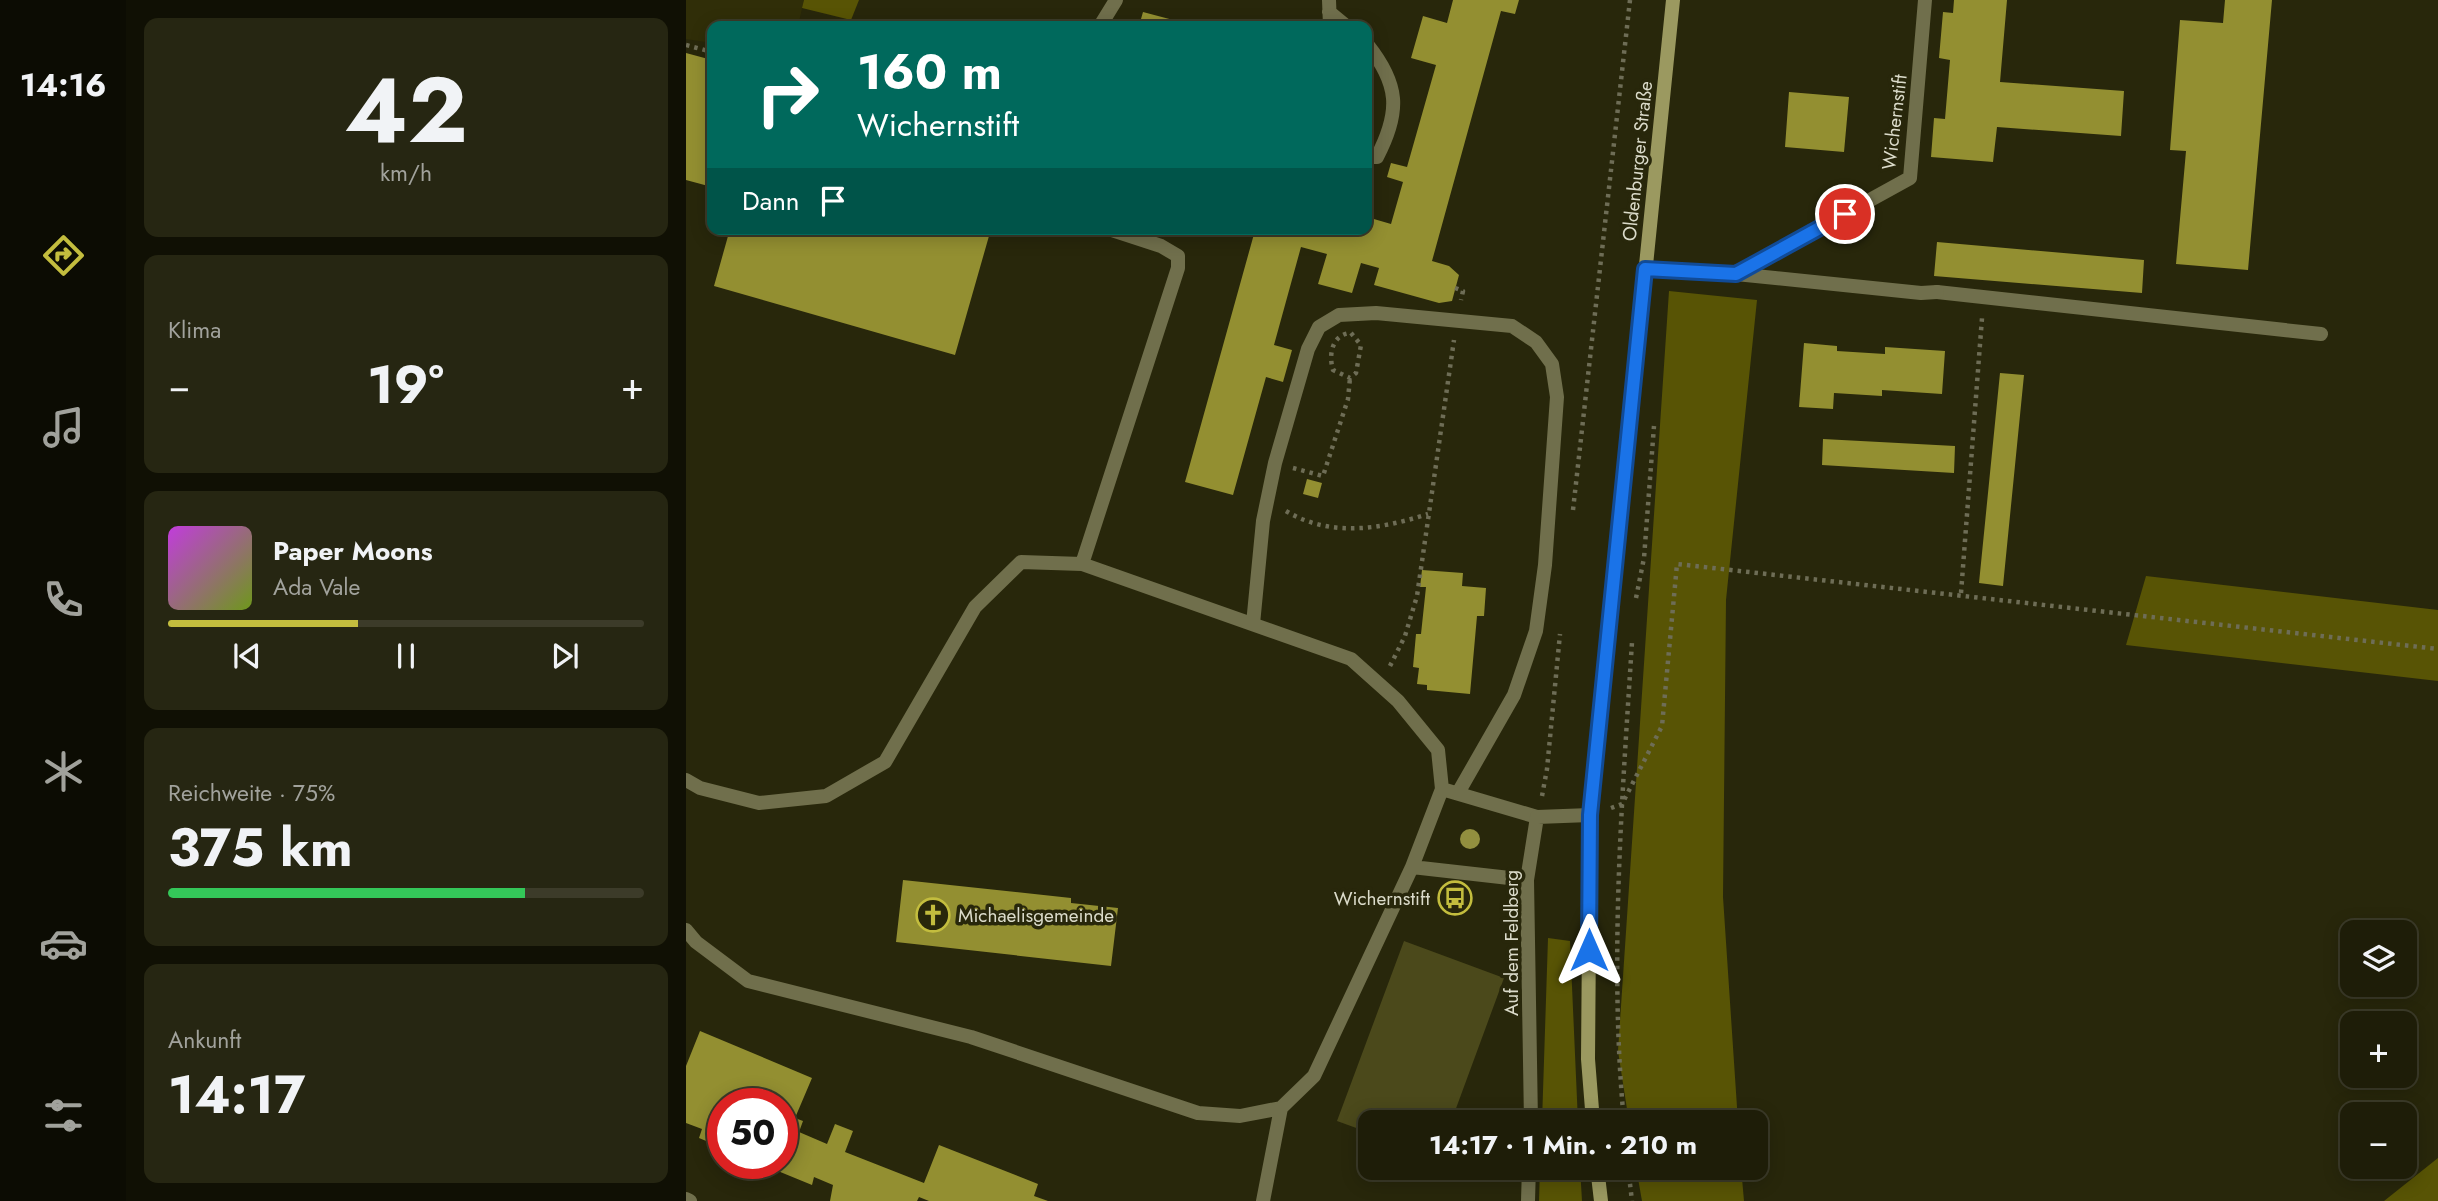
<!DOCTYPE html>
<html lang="de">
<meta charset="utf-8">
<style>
:root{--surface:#1e1d08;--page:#262612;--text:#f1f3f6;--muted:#a1a29c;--line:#3c3b29;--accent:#c3bd3e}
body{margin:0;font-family:Jost,sans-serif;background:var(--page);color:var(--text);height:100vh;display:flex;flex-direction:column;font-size:26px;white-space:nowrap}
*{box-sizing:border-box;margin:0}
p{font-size:23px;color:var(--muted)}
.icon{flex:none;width:38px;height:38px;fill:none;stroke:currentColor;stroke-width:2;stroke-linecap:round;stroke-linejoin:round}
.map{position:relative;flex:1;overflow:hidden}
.drawer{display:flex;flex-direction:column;gap:18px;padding:18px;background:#101004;width:560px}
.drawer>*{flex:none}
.top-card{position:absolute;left:21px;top:21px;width:665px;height:214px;border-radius:14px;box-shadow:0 4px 18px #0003,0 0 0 2px var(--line);background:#00695c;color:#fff;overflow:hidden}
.buttons{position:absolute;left:1654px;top:920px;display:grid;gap:14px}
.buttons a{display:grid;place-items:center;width:77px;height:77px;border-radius:14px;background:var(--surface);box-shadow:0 4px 18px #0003,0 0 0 2px var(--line);font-size:35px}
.speed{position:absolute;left:21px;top:1088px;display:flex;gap:14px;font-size:35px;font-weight:700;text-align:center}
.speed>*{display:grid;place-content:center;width:91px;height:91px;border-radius:50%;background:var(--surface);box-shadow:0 4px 18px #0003,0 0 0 2px var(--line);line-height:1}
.speed .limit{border:10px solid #d22;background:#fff;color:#111}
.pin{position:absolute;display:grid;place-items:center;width:60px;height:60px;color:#fff;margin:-30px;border:4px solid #fff;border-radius:50%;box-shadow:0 2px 7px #0007}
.me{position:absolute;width:77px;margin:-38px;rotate:0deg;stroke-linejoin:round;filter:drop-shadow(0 0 5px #0008)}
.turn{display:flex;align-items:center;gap:24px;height:147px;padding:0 35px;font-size:32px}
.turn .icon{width:91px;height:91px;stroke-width:2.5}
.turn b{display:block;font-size:49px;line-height:60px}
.then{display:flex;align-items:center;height:66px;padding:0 35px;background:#0003;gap:14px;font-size:26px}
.big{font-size:52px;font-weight:700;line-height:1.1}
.drawer .tile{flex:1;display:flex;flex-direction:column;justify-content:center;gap:10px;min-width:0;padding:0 24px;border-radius:14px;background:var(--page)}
.drawer .dial{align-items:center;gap:0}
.dial b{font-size:91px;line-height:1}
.song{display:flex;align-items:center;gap:21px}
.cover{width:84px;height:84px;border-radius:10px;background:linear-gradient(135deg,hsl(290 70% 55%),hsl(80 70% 35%))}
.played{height:7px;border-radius:4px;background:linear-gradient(90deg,var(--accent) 40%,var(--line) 40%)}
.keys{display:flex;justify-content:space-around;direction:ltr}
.heat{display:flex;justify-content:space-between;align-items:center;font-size:38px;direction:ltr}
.charge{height:10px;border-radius:5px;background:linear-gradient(90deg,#34c759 75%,var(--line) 0)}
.trip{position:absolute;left:672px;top:1110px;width:410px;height:70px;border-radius:14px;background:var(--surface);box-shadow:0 4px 18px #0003,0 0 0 2px var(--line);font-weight:700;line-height:70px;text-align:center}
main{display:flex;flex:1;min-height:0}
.menu{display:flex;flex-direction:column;width:126px;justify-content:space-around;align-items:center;background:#0c0c03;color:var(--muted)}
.menu .icon{width:49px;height:49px}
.menu .selected{color:var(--accent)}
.menu b{font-size:32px;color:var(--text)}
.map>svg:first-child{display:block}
.built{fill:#302e08}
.green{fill:#4b491b}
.forest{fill:#585405}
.building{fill:#938f31}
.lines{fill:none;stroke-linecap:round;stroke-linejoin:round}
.path{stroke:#6e6d56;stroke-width:4.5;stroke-dasharray:3.5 5;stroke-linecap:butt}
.service{stroke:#706f4c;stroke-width:14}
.minor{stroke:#706f4c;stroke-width:14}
.secondary{stroke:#9b9960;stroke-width:14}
.tree{fill:#928f3f}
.route-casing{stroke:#114b97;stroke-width:18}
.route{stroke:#1a73e8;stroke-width:12}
.labels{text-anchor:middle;stroke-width:7;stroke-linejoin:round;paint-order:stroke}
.street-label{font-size:19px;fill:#dbdbca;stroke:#28270b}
.poi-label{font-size:19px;fill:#dbdbca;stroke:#28270b;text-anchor:end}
</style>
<main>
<nav class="menu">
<b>14:16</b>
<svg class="icon selected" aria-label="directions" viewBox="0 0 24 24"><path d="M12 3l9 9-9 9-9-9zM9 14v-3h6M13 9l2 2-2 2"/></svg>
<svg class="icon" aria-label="music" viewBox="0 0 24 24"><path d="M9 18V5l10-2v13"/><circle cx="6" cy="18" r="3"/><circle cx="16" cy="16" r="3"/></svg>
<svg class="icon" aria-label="phone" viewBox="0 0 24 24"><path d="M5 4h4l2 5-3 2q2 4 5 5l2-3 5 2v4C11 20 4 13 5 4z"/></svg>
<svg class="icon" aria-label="climate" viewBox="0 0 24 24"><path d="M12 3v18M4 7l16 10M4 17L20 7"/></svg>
<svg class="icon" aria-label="car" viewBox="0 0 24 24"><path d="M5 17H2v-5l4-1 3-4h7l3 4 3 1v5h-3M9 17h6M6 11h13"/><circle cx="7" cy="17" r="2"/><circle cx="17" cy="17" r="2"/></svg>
<svg class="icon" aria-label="filters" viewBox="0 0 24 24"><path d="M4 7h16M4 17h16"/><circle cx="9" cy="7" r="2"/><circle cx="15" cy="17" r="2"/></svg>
</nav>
<section class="drawer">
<div class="tile dial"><b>42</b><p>km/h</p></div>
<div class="tile"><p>Klima</p>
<div class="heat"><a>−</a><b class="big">19°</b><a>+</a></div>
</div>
<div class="tile">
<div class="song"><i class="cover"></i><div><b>Paper Moons</b><p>Ada Vale</p></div></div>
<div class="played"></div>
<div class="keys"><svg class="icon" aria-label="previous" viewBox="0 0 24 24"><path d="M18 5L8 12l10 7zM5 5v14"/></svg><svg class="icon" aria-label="pause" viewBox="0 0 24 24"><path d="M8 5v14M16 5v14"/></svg><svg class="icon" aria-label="next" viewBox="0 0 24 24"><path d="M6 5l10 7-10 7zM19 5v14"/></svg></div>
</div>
<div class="tile"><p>Reichweite · 75%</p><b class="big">375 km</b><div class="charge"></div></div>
<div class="tile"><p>Ankunft</p><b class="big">14:17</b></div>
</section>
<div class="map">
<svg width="1752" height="1201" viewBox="0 0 1752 1201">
<rect width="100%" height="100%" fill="#28270b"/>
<!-- built -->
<path class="built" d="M0,0H118L112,26H26V43L0,39Z"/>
<!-- green -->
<path class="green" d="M718,941L818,978L765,1122H684V1133L651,1121Z"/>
<!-- forest -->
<path class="forest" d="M118,0H173L165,20L116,8Z
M983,291L1071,300L1040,600L1037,897L1052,1122H943L932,1051Z
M1460,576L1752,610V681L1440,645Z
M862,938L884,941L892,1122H856Z
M1752,1158V1201H1698Z
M854,1167H894L896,1201H853Z
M950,1167H1055L1058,1201H956Z"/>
<!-- building -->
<path class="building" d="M767,0H833L829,14L815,11L746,261L763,266L773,275L766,301L753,303L688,285L693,268L675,263L666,293L632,284L641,254L615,247L588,345L606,350L597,382L580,377L547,495L499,482L568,234L555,229H681V217L705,224L717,182L701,177L705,163L721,167L750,65L725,58L737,16L761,23Z
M1268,0H1321L1314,82L1438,91L1435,136L1311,127L1307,162L1245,157L1248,118L1259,119L1264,60L1253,58L1257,12L1267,13Z
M1539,0H1586L1562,270L1490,264L1500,151L1484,150L1494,20L1537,23Z
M457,12L506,25L505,26H453Z
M0,53L26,60V187L0,180Z
M1103,92L1163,97L1158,152L1099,147Z
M44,229H305L269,355L28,286Z
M1251,242L1458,260L1456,293L1248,276Z
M1118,343L1151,346V351L1199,354V347L1259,351L1256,394L1196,390V396L1148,393L1147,409L1113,407Z
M1314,373L1338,375L1317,586L1293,583Z
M1137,439L1269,446L1268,473L1136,465Z
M621,479L636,483L632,498L617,494Z
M736,570L777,573L776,586L800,588L798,616H791L784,694L741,690V685L731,684L733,668L727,667L730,634H735L740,587H734Z
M217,880L385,898V903L432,908L425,966L210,942Z
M14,1031L126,1078L109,1118L117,1121L113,1132L141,1144L149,1124L167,1131L159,1152L238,1183L253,1145L352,1184L348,1196L362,1201H243L233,1197L231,1201H144L147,1185L128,1177L126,1185L75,1164H96V1104H37V1148L13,1138L16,1129L0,1123V1066Z"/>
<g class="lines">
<!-- path -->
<path class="path" d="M0,45L26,52
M769,288L777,291L775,300
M665,333L675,345L670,373L664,378L647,370C642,353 647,334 665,333Z
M607,468L637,476L662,399L664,378
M887,510L944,0
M600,511C645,538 695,529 742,514
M1275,593L1296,318
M950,598L958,558L968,426
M704,666L719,636L731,596L768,340
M856,796L861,769L874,634
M925,808L936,804L976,726L991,564L1752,649
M938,1122C923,962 936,802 946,642
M942,1167L946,1201"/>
<!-- service -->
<path class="service" d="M643,0L644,26
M643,12L660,26
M414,26L430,0
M681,44C713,84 715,111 691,157H681
M1251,292L1635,334
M396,564L492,268V256L475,246L423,229
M567,624L577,521L589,463L622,349L633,327L653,315L690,313L826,326L850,342L866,364L871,397L859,565L850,631L828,695L772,793
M0,780L14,788L73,803L140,796L199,762L289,607L335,562L396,564L665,659L712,701L752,750L756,789
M841,880L726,867L756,789L851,817
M0,930L10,942L62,981L285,1037L512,1113L554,1116L595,1108L628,1076L726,867
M577,1201L595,1108"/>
<!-- minor -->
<path class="minor" d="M959,269L1050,274L1235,293L1251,292
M1050,274L1224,178L1239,0
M845,1122L841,880L851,817L904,815
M0,1199L4,1201
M842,1201L843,1167"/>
<!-- secondary -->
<path class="secondary" d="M907,1122L902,1059L904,815L987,0
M911,1167L915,1201"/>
</g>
<!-- trees -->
<circle class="tree" cx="784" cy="839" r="10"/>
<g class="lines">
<defs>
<path id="route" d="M903,950L904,815L959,269L1050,274L1159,214"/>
</defs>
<!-- route casing -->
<use href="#route" class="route-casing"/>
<!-- route -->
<use href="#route" class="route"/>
</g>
<!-- icons -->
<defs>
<symbol id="bus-ring" viewBox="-11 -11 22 22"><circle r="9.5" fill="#28270b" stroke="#c3bd3e" stroke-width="1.5"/><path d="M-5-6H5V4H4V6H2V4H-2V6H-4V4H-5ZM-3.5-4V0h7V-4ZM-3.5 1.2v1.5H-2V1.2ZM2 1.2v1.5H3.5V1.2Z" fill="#c3bd3e"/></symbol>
<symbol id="church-ring" viewBox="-11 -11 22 22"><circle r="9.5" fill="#28270b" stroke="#c3bd3e" stroke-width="1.5"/><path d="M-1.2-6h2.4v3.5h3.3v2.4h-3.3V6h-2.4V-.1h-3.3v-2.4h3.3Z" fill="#c3bd3e"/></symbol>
</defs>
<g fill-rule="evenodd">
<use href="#bus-ring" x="750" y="879" width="38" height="38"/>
<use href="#church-ring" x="228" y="896" width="38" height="38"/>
</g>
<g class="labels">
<!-- street labels -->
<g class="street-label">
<text transform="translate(1208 122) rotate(-83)" y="7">Wichernstift</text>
<text transform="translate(951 161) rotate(-84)" y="7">Oldenburger Straße</text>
<text transform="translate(825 943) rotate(-90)" y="7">Auf dem Feldberg</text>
</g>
<!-- poi labels -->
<g class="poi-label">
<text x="744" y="905">Wichernstift</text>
<text x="272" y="922" text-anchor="start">Michaelisgemeinde</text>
</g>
</g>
</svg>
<div class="buttons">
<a><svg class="icon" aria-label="layers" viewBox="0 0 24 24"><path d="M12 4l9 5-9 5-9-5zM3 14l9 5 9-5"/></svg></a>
<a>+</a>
<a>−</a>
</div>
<div class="speed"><div class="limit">50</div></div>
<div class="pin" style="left:1159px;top:214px;background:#d93025"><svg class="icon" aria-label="arrive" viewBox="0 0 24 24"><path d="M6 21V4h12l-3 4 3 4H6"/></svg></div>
<svg class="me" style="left:903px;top:950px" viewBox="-20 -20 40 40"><path d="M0-17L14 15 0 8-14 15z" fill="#1a73e8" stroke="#fff" stroke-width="4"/></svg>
<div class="trip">14:17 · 1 Min. · 210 m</div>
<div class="top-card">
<div class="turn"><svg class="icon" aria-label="right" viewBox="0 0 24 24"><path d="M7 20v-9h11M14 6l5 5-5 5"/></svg><div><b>160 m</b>Wichernstift</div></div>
<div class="then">Dann<svg class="icon" aria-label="arrive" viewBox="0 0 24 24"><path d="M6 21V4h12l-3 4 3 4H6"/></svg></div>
</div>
</div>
</main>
